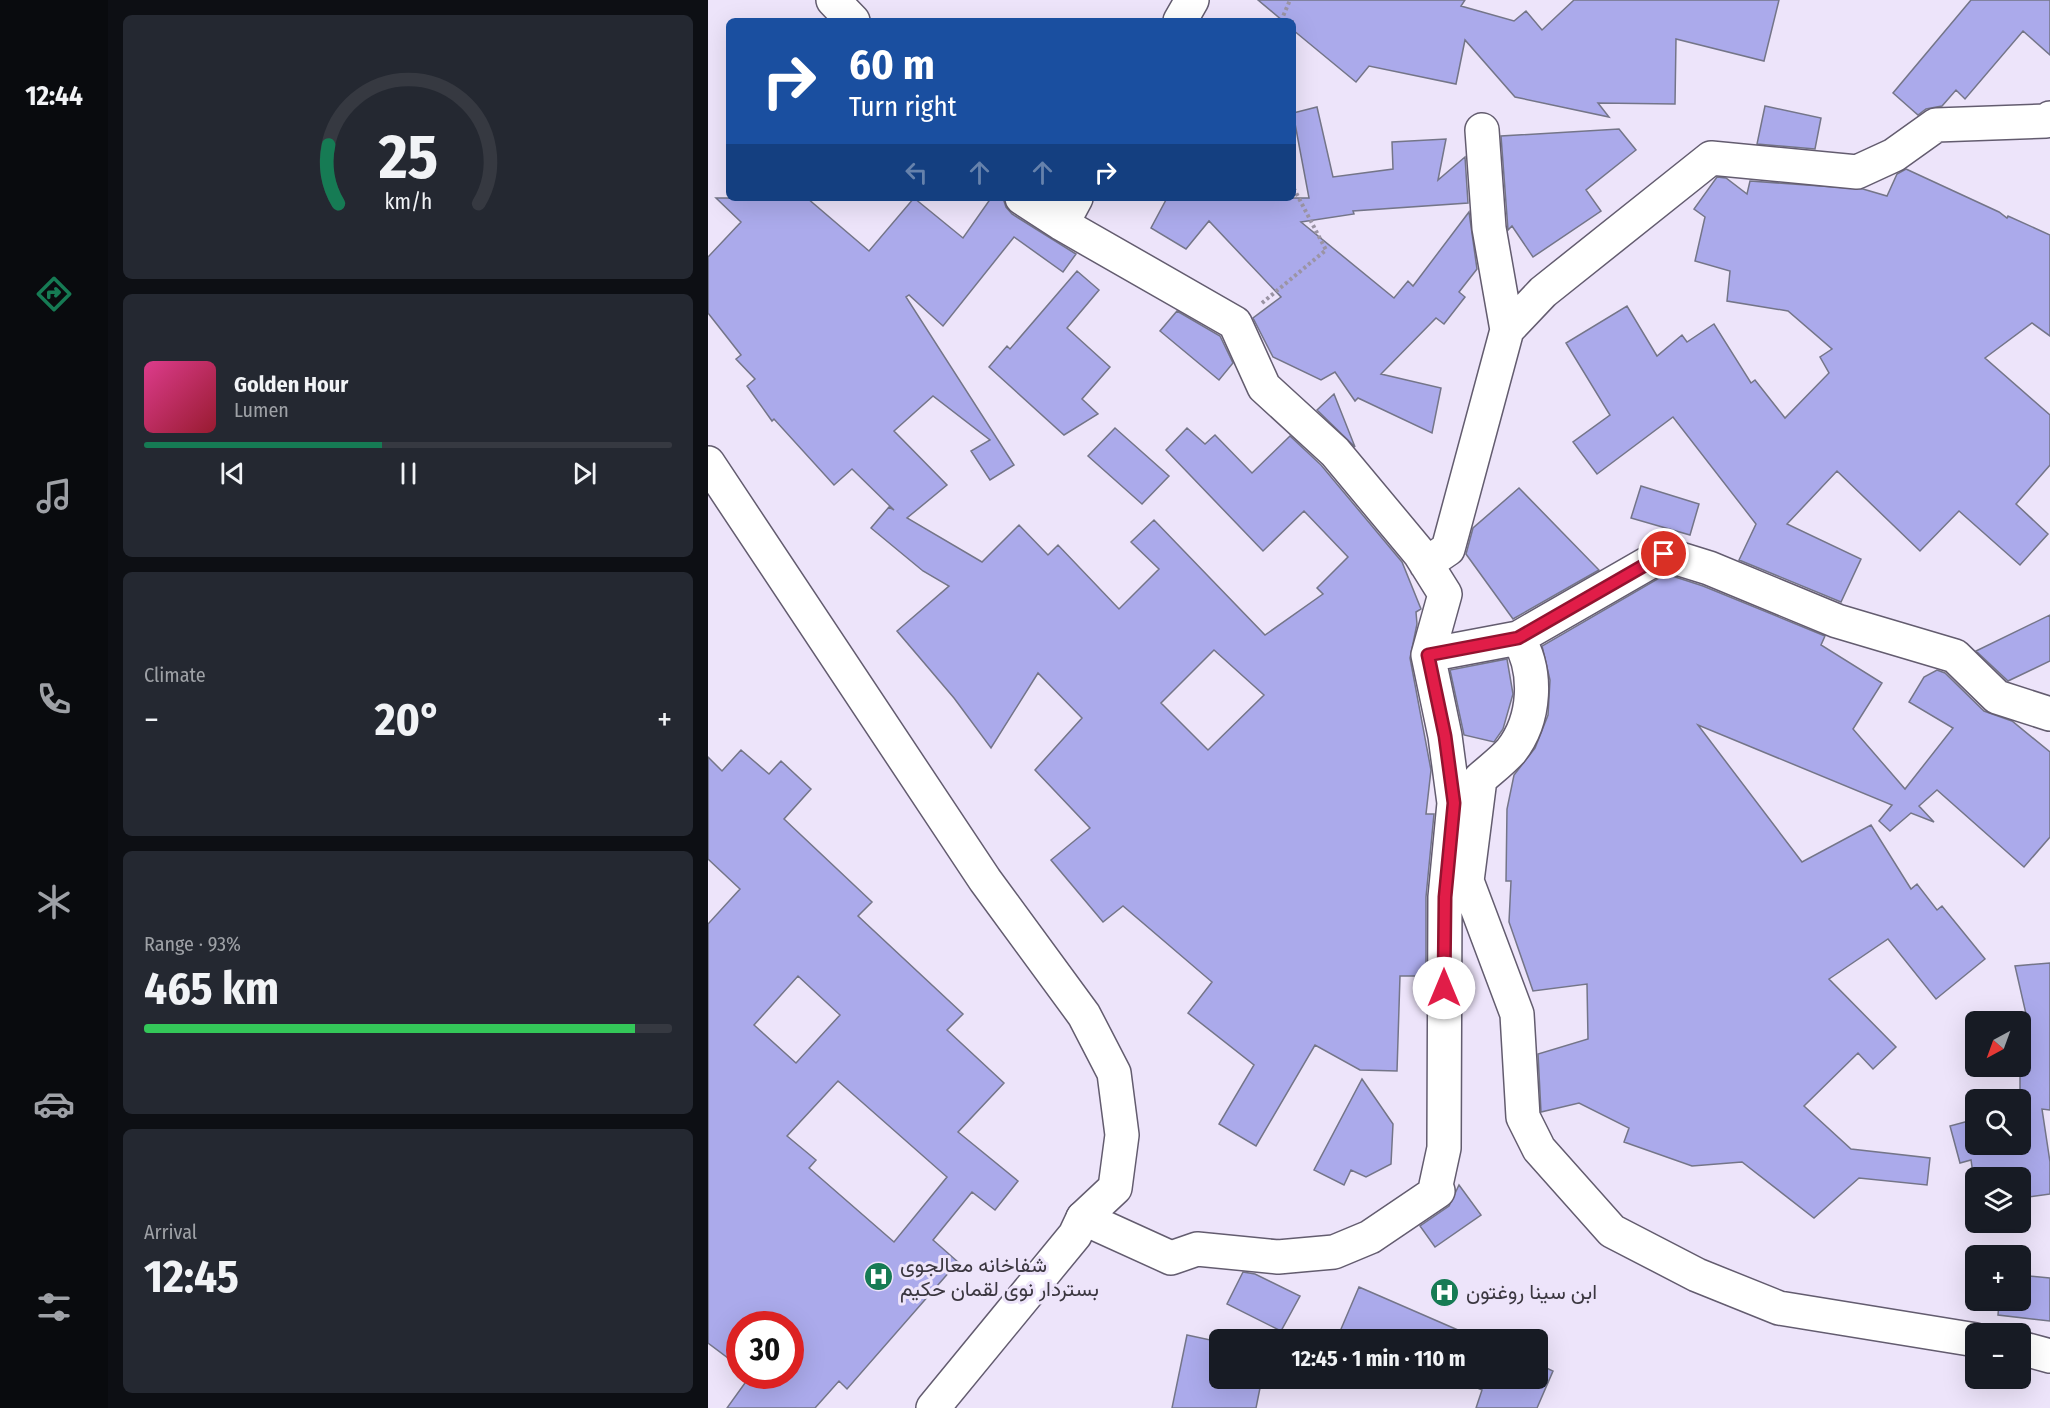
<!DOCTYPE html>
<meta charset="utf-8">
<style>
:root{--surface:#171b24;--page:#242831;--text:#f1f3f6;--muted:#9ea1a6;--line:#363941;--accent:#167b54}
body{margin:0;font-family:"Fira Sans Condensed",Vazirmatn,sans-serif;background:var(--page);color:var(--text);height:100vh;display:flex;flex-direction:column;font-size:22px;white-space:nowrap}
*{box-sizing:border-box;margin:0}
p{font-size:20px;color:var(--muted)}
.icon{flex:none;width:33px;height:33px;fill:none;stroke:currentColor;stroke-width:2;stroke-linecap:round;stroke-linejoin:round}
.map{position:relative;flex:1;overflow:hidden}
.details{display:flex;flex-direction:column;gap:15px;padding:15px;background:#0d0f14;width:600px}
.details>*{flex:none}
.top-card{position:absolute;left:18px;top:18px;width:570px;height:183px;border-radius:9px;box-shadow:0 6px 24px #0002;background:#1a4fa0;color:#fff;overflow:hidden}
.needle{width:39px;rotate:221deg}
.controls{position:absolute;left:1257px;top:1011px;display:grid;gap:12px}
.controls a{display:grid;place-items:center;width:66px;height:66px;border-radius:9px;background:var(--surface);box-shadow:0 6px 24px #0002;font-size:30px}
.speed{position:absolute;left:18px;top:1311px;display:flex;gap:12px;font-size:30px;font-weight:700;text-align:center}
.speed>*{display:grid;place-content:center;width:78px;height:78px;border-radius:50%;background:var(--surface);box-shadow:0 6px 24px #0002;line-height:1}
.speed .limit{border:9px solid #d22;background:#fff;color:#111}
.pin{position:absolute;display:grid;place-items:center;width:51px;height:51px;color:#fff;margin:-26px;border:3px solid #fff;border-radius:50%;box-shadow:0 2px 6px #0007}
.me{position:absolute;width:66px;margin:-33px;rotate:0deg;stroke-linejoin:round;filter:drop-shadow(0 0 4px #0008)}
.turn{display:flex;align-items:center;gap:21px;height:126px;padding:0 24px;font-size:27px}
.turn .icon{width:78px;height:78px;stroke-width:2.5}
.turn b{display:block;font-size:42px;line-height:51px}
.lanes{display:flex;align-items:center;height:57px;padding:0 24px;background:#0003;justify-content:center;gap:30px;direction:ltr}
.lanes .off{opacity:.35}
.big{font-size:45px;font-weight:700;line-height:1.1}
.details .card{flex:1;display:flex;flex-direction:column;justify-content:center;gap:9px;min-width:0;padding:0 21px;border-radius:9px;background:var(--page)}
.details .dial{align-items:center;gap:0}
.dial svg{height:156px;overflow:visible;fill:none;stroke:var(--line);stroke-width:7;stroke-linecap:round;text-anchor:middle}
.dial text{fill:var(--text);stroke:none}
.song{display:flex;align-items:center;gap:18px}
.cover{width:72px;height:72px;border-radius:9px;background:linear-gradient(135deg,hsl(330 70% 55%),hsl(350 70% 35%))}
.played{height:6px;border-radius:3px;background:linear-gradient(90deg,var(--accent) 45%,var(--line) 45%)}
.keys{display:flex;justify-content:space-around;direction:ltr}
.heat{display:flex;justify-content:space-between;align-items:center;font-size:33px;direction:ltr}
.charge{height:9px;border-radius:4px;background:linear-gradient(90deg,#34c759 93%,var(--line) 0)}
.trip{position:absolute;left:501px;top:1329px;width:339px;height:60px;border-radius:9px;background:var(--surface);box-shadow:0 6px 24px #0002;font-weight:700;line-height:60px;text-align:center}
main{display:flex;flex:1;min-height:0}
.menu{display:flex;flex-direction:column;width:108px;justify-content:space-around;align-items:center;background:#090b0e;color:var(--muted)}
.menu .icon{width:42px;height:42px}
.menu .active{color:var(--accent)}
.menu b{font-size:27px;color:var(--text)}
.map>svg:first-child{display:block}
.building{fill:#abaaeb;stroke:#747588;stroke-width:1.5;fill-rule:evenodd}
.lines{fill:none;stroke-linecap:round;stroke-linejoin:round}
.minor-casing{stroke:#635c6f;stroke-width:36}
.secondary-casing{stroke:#635c6f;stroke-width:36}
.path{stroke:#9b94a4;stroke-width:4;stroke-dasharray:3 3;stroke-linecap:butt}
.minor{stroke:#fff;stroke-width:33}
.secondary{stroke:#fff;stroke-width:33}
.route-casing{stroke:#92132f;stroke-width:15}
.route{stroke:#e11d48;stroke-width:10}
.labels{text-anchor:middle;stroke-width:6;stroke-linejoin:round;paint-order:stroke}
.poi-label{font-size:21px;fill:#3b3740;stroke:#ede4fa;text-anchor:start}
</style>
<main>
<nav class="menu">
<b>12:44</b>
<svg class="icon active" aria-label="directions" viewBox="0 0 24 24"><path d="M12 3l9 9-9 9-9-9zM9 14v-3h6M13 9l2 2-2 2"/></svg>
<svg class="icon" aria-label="music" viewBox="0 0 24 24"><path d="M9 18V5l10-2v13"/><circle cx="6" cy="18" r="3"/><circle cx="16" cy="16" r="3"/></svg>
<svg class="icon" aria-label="phone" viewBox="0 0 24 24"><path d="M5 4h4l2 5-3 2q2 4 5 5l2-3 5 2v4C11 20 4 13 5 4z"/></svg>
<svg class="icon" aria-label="climate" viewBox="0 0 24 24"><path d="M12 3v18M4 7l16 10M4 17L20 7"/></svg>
<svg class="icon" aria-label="car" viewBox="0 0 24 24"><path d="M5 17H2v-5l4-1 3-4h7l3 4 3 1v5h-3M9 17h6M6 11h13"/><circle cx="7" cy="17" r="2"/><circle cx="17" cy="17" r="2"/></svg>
<svg class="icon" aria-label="filters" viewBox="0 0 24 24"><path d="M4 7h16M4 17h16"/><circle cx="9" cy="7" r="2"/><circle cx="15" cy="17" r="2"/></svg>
</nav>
<section class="details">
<div class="card dial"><svg viewBox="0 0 100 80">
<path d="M14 69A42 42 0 1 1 86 69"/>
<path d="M14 69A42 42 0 0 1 9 39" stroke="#167b54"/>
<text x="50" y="56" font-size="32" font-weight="700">25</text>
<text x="50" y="72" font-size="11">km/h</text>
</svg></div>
<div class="card">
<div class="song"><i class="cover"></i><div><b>Golden Hour</b><p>Lumen</p></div></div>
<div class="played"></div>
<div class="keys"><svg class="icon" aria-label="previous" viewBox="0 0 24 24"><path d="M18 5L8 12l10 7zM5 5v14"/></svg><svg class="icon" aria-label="pause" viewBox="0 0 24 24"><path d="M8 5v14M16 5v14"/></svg><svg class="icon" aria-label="next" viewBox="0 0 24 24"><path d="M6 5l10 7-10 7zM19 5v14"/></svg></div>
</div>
<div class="card"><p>Climate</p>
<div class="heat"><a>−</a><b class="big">20°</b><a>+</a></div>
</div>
<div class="card"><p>Range · 93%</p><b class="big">465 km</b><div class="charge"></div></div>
<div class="card"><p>Arrival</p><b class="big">12:45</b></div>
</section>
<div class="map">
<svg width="1342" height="1408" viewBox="0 0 1342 1408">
<rect width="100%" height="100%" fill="#ede4fa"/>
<!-- building -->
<path class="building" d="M 550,0 L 757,0 L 753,6 L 806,21 L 818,11 L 834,30 L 866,0 L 1071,0 L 1056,61 L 968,39 L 967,104 L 890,103 L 901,117 L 807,97 L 757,40 L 748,84 L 661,66 L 648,82 L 585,30 L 585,21 L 575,21 Z
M 1263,0 L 1342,0 L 1342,55 L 1315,31 L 1257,99 L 1248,90 L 1234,106 L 1218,109 L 1210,115 L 1185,93 Z
M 1057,106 L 1113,118 L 1107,149 L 1049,144 Z
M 609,107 L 625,177 L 685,169 L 684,142 L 738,139 L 730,180 L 757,157 L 760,203 L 645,211 L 646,214 L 593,222 L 686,298 L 700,281 L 705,286 L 761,212 L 769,269 L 751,292 L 757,297 L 736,324 L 728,318 L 673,374 L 733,388 L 724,433 L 650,398 L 647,401 L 627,372 L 613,380 L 565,357 L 545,318 L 573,297 L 501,221 L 478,249 L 443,228 L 459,198 L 601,198 L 585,113 Z
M 911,129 L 928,150 L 878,190 L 893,211 L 825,257 L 804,226 L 800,230 L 793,136 Z
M 1198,169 L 1291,212 L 1299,218 L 1300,216 L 1342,235 L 1342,336 L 1324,323 L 1277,358 L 1342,415 L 1342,465 L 1308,504 L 1340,534 L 1312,565 L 1251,511 L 1212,551 L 1129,471 L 1079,524 L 1153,559 L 1133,602 L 1031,560 L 1048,524 L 965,417 L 889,474 L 865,442 L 902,415 L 858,343 L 919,306 L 949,356 L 974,335 L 979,342 L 1006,324 L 1043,383 L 1047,380 L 1077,418 L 1121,373 L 1112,357 L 1124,349 L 1080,311 L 1019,301 L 1022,271 L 987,261 L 997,217 L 986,209 L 1009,177 L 1018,178 L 1039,194 L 1042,181 L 1155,189 L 1179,196 L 1189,174 Z
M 8,198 L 99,198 L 161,251 L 206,198 L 255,238 L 283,198 L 295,198 L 298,207 L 304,214 L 368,254 L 355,272 L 306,237 L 235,326 L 201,295 L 198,297 L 306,465 L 282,480 L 263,451 L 282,440 L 225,396 L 186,431 L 239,485 L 199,518 L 274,562 L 311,525 L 340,555 L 350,545 L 411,609 L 451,569 L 423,542 L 446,520 L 557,635 L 615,594 L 609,588 L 640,557 L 596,511 L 555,551 L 458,450 L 479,428 L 497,444 L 507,435 L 544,473 L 582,436 L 613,465 L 694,562 L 713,609 L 708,612 L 709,624 L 702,658 L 723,770 L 718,814 L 726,814 L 718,897 L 718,976 L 692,976 L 689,1071 L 652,1070 L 607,1045 L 548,1146 L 511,1124 L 546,1065 L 480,1013 L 504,982 L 415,906 L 395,922 L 343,860 L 382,828 L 327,770 L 374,718 L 330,673 L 283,748 L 246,698 L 189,631 L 241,586 L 215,571 L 163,528 L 181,507 L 186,510 L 144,469 L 126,485 L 66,419 L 64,421 L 39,386 L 47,379 L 28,359 L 33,355 L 0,313 L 0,257 L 33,222 ZM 506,650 L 556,695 L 500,750 L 453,703 Z
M 369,271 L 391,290 L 359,328 L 402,367 L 374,399 L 390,414 L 356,435 L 281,367 L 299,346 L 302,349 Z
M 469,311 L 512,336 L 525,363 L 511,380 L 452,331 Z
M 626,394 L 647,447 L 609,410 Z
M 407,428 L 461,476 L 434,504 L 380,456 Z
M 933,486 L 991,504 L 982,535 L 923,518 Z
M 811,488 L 891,570 L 805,619 L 758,554 L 765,528 Z
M 958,574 L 995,586 L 1117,636 L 1113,645 L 1174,683 L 1145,729 L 1197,789 L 1245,728 L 1201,702 L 1216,677 L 1229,670 L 1237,673 L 1276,711 L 1304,721 L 1342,752 L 1342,837 L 1316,867 L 1229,790 L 1211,806 L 1226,822 L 1203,813 L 1182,831 L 1171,821 L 1184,805 L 990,725 L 1094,862 L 1163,825 L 1203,889 L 1209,884 L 1229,910 L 1234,906 L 1277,959 L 1228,999 L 1180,939 L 1121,979 L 1188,1047 L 1165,1069 L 1150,1053 L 1096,1106 L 1143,1149 L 1222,1158 L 1219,1185 L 1151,1178 L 1106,1218 L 1034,1162 L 984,1166 L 916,1142 L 921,1128 L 871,1103 L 833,1112 L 830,1054 L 880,1039 L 879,984 L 825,991 L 801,922 L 803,881 L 798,881 L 799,809 L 806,775 L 827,748 L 840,715 L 842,680 L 834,646 Z
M 1342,615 L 1342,661 L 1300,681 L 1268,651 Z
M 799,659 L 805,694 L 795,729 L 786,742 L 756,735 L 742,670 Z
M 33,750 L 61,774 L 73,761 L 103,789 L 76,819 L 164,902 L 150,916 L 255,1014 L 239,1030 L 296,1083 L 250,1132 L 310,1181 L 287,1210 L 264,1192 L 225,1240 L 250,1262 L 139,1389 L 131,1381 L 107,1408 L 19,1408 L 42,1376 L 82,1376 L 82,1324 L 32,1324 L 32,1367 L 0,1343 L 0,924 L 32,889 L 0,859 L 0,757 L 14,771 ZM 90,976 L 132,1015 L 88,1063 L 46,1025 ZM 130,1081 L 239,1177 L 186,1242 L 101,1168 L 108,1160 L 79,1136 Z
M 1342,963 L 1342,1110 L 1334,1109 L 1342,1162 L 1342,1194 L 1312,1198 L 1312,1178 L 1268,1178 L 1268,1194 L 1263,1160 L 1252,1163 L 1242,1126 L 1268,1119 L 1268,1144 L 1312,1144 L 1312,1107 L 1317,1106 L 1312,1105 L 1312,1028 L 1321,1027 L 1307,966 Z
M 654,1079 L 685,1124 L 683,1164 L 658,1177 L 643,1170 L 636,1185 L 606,1170 Z
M 751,1185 L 773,1215 L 727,1247 L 712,1226 L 741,1206 Z
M 535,1272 L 547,1274 L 592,1296 L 573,1331 L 519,1304 Z
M 1312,1275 L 1342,1278 L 1342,1321 L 1290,1315 L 1291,1302 L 1283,1300 L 1312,1300 Z
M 651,1287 L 773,1340 L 658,1340 L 633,1329 Z
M 479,1335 L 512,1342 L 512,1378 L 554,1378 L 548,1408 L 464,1408 Z
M 830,1364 L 845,1371 L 829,1408 L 768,1408 L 774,1390 L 748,1378 L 830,1378 Z"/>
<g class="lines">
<defs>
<path id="minor" d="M 125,0 L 145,21
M 472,21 L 484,0
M 774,130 L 781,228 L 799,330
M 314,198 L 354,224 L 527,323 L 556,387 L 627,452 L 712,554 L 737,594 L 720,655 L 737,736 L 746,803 L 737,897 L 736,1148 L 728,1185 L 730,1191 L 662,1237 L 626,1252 L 570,1257 L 489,1249 L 463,1258 L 375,1218
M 354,224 L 368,198
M 718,564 L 740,549 L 799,330 L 835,292 L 1003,158 L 1149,172 L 1186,155 L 1228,125 L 1338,121 L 1342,118
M 810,638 L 956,554 L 1001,568 L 1129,621 L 1247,656 L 1289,697 L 1342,714
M 720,655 L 810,638 C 830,671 828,719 803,751 C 794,761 782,770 772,779 L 759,881 L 809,1014 L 815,1117 L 831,1149 L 904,1231 L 989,1275 L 1071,1308 L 1268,1340
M 1312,1348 L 1342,1356"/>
<path id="secondary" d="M 0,463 L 277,880 L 376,1015 L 406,1073 L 414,1135 L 407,1188 L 375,1218 L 367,1235 L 225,1408"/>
</defs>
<!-- minor casing -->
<use href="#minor" class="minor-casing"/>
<!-- secondary casing -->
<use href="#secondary" class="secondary-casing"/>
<!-- path -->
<path class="path" d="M 573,21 L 582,0
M 554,303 L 618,250 L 585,187"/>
<!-- minor -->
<use href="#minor" class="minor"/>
<!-- secondary -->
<use href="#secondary" class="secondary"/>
</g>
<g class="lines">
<defs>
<path id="route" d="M 736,988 L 737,897 L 746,803 L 737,736 L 720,655 L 810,638 L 956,554"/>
</defs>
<!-- route casing -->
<use href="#route" class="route-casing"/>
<!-- route -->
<use href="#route" class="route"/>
</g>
<!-- icons -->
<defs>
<symbol id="hospital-disc" viewBox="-11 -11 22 22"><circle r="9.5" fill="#167b54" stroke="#ede4fa"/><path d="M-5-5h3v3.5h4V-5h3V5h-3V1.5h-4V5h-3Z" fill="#fff"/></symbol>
</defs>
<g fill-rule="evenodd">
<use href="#hospital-disc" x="154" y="1260" width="33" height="33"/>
<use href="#hospital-disc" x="720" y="1276" width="33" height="33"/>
</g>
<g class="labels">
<!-- poi labels -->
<g class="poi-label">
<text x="192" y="1272">شفاخانه معالجوی<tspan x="192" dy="24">بستردار نوی لقمان حکیم</tspan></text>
<text x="758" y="1299">ابن سینا روغتون</text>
</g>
</g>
</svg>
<div class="controls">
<a><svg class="needle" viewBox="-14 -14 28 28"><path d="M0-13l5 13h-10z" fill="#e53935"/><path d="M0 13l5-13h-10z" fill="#9ea1a6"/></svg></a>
<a><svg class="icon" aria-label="search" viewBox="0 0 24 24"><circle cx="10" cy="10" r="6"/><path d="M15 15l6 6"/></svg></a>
<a><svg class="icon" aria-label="layers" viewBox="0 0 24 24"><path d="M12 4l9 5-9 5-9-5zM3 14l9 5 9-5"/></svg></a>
<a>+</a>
<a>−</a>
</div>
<div class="speed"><div class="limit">30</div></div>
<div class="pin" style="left:956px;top:554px;background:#d93025"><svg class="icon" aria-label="arrive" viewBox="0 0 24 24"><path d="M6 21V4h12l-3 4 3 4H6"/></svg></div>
<svg class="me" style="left:736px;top:988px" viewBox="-20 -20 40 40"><circle r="19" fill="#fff"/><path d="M0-13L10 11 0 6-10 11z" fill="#e11d48"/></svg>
<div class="trip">12:45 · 1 min · 110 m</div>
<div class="top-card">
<div class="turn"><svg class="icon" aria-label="right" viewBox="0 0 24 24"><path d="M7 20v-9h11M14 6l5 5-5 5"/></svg><div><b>60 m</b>Turn right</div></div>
<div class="lanes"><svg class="icon off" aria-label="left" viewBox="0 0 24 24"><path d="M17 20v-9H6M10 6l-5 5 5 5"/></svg><svg class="icon off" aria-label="ahead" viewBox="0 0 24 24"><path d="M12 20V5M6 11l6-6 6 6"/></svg><svg class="icon off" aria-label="ahead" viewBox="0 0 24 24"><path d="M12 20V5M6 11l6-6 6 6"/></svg><svg class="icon" aria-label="right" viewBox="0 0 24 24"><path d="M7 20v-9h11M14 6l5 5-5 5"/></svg></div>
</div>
</div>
</main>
